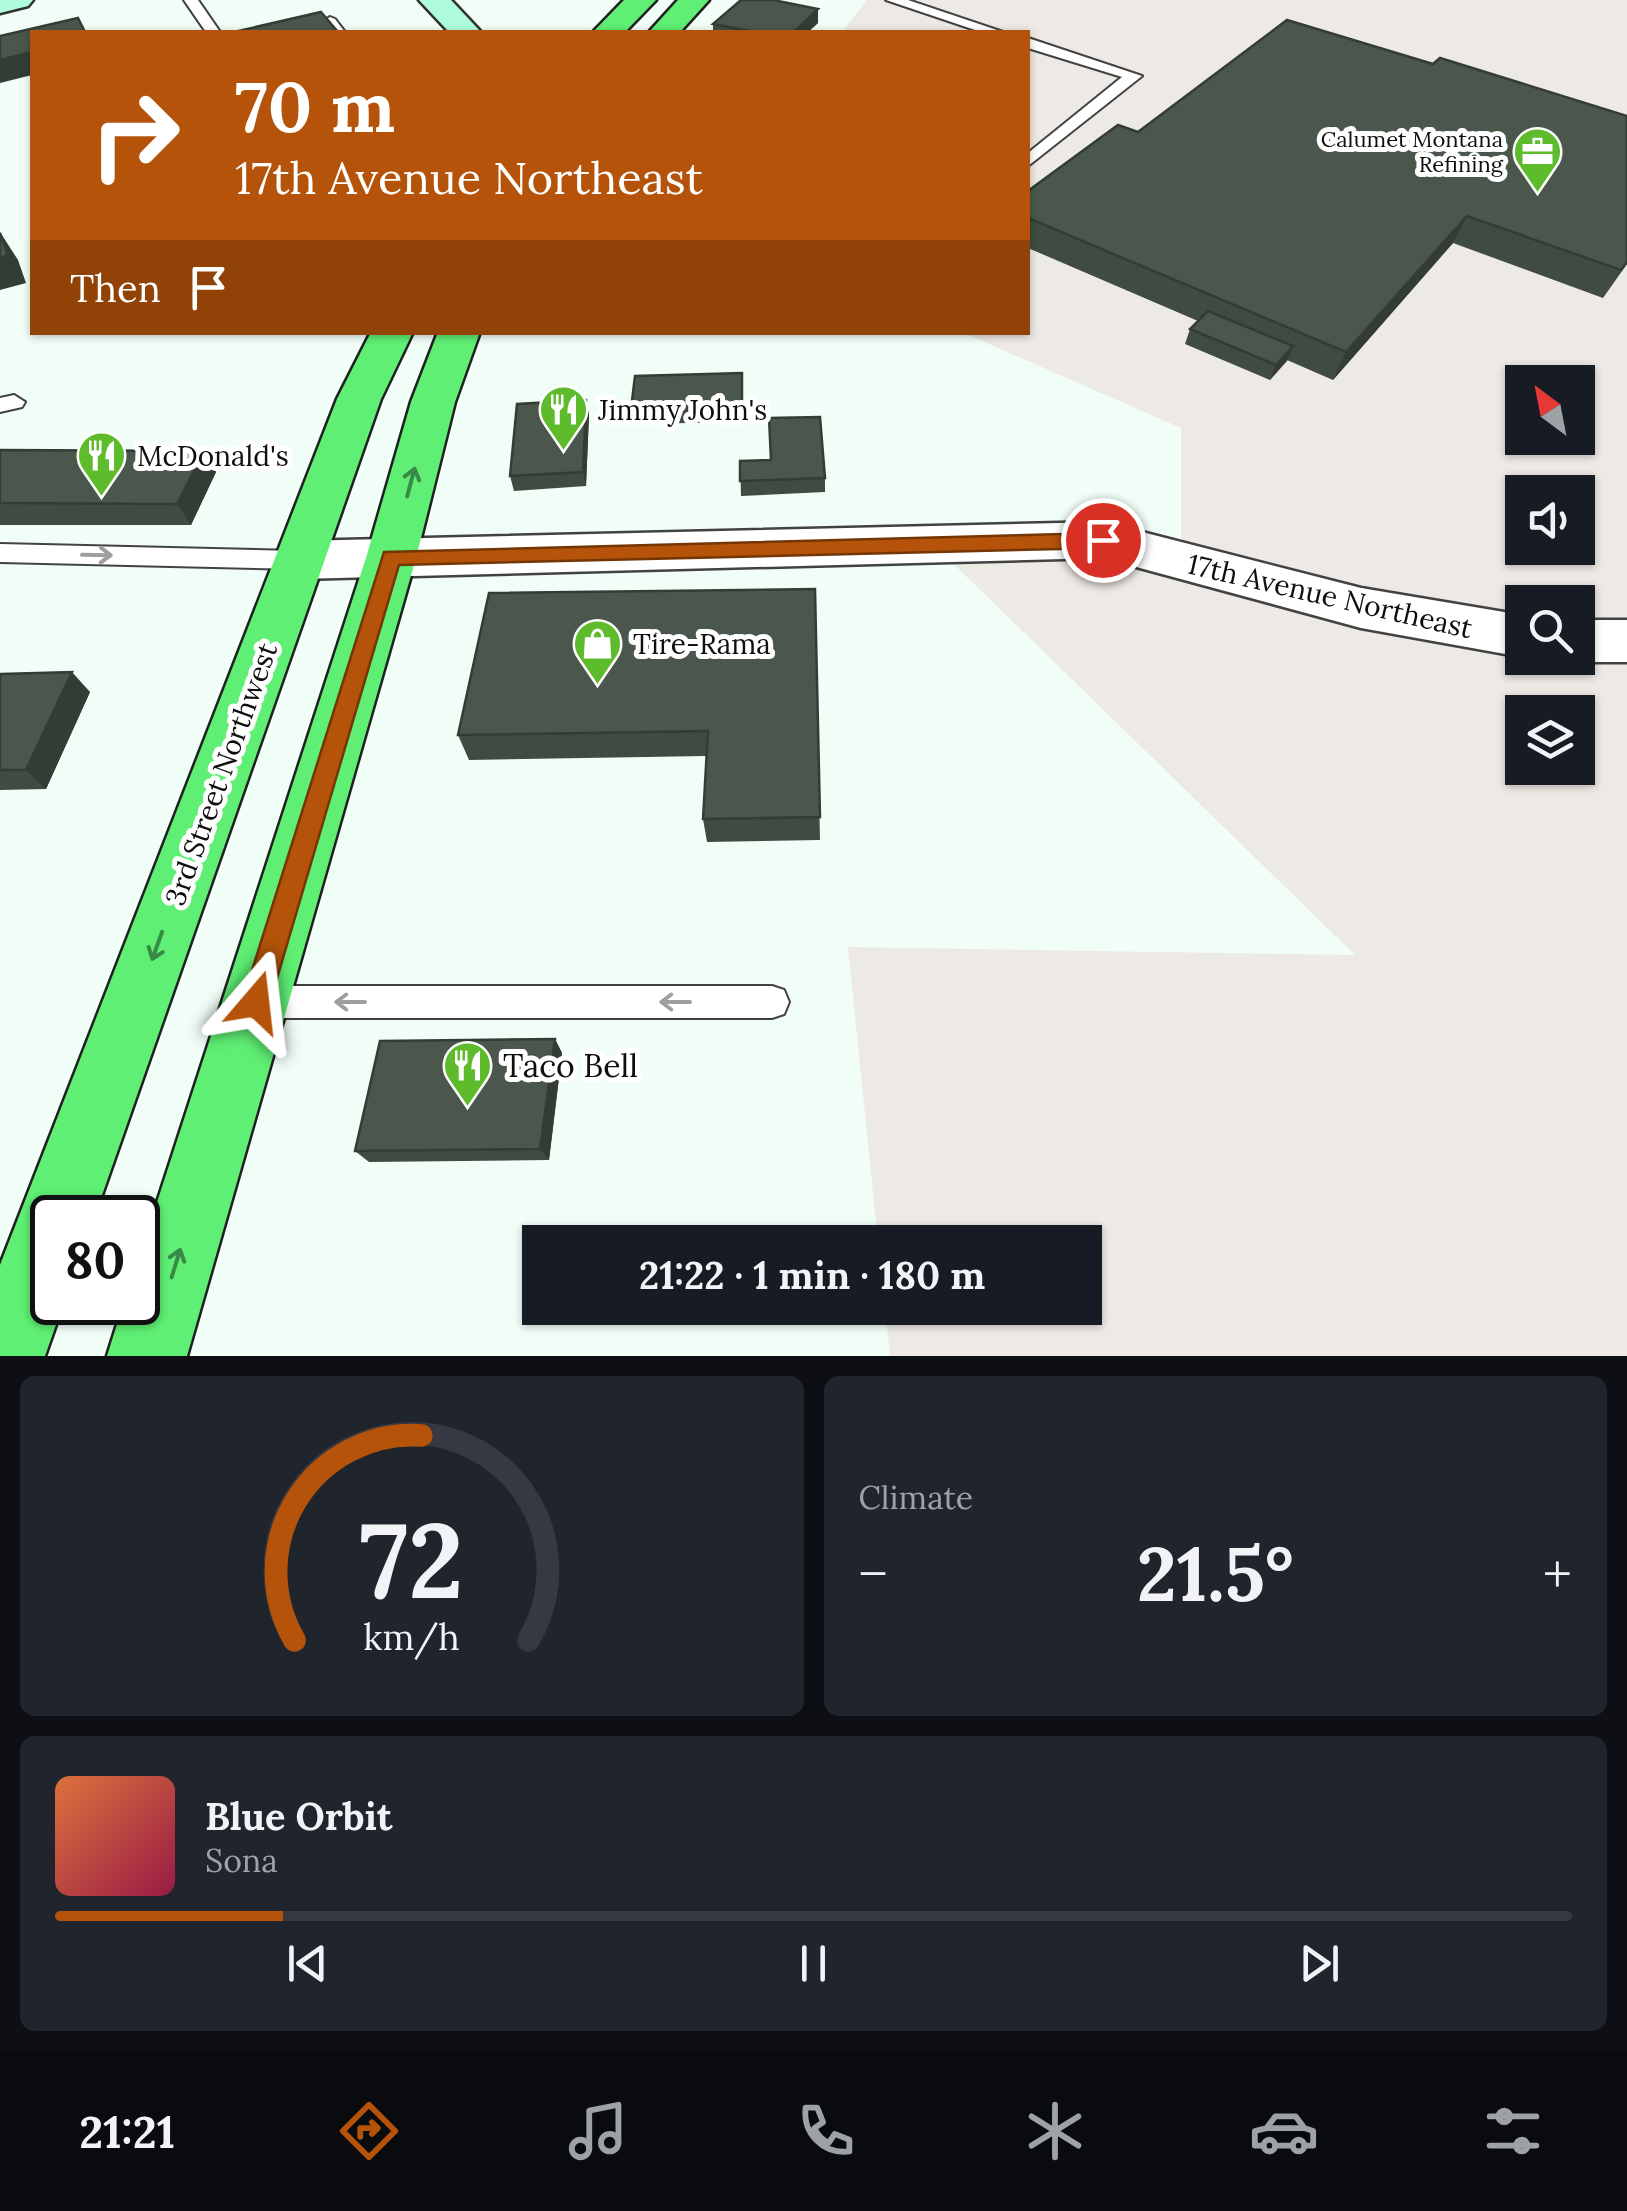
<!DOCTYPE html>
<meta charset="utf-8">
<style>
:root{--surface:#171b24;--page:#20242c;--text:#f1f3f6;--muted:#9ea1a6;--line:#363941;--accent:#b45309}
body{margin:0;font-family:Lora,serif;background:var(--page);color:var(--text);height:100vh;display:flex;flex-direction:column;font-size:38px;white-space:nowrap}
*{box-sizing:border-box;margin:0}
p{font-size:32px;color:var(--muted)}
.icon{flex:none;width:55px;height:55px;fill:none;stroke:currentColor;stroke-width:2;stroke-linecap:round;stroke-linejoin:round}
.map{position:relative;height:1356px;overflow:hidden}
.sheet{display:flex;flex-direction:column;gap:20px;padding:20px;background:#0d0f14;flex:1}
.sheet>*{flex:none}
.hud{position:absolute;left:30px;top:30px;width:1000px;height:305px;border-radius:0px;box-shadow:0 2px 8px #0004;background:#b45309;color:#fff;overflow:hidden}
.needle{width:65px;rotate:328deg}
.fabs{position:absolute;left:1505px;top:365px;display:grid;gap:20px}
.fabs a{display:grid;place-items:center;width:90px;height:90px;border-radius:0px;background:var(--surface);box-shadow:0 2px 8px #0004;font-size:50px}
.speed{position:absolute;left:30px;top:1195px;display:flex;gap:20px;font-size:50px;font-weight:700;text-align:center}
.speed>*{display:grid;place-content:center;width:130px;height:130px;border-radius:50%;background:var(--surface);box-shadow:0 2px 8px #0004;line-height:1}
.speed .limit{border:5px solid #111;border-radius:15px;background:#fff;color:#111}
.pin{position:absolute;display:grid;place-items:center;width:85px;height:85px;color:#fff;margin:-42px;border:5px solid #fff;border-radius:50%;box-shadow:0 2px 10px #0007}
.me{position:absolute;width:110px;margin:-55px;rotate:17deg;stroke-linejoin:round;filter:drop-shadow(0 0 8px #0008)}
.turn{display:flex;align-items:center;gap:35px;height:210px;padding:0 40px;font-size:45px}
.turn .icon{width:130px;height:130px;stroke-width:2.5}
.turn b{display:block;font-size:70px;line-height:85px}
.then{display:flex;align-items:center;height:95px;padding:0 40px;background:#0003;gap:20px;font-size:38px}
.big{font-size:75px;font-weight:800;line-height:1.1}
.sheet .card{flex:1;display:flex;flex-direction:column;justify-content:center;gap:15px;min-width:0;padding:0 35px;border-radius:15px;background:var(--page)}
.sheet .dial{align-items:center;gap:0}
.dial svg{height:260px;overflow:visible;fill:none;stroke:var(--line);stroke-width:7;stroke-linecap:round;text-anchor:middle}
.dial text{fill:var(--text);stroke:none}
.song{display:flex;align-items:center;gap:30px}
.cover{width:120px;height:120px;border-radius:15px;background:linear-gradient(135deg,hsl(20 70% 55%),hsl(340 70% 35%))}
.played{height:10px;border-radius:5px;background:linear-gradient(90deg,var(--accent) 15%,var(--line) 15%)}
.keys{display:flex;justify-content:space-around;direction:ltr}
.heat{display:flex;justify-content:space-between;align-items:center;font-size:55px;direction:ltr}
.sheet .tiles{flex:1;display:grid;gap:20px;grid-template-columns:1fr 1fr}
.card:last-child{grid-column:span 2}
.trip{position:absolute;left:522px;top:1225px;width:580px;height:100px;border-radius:0px;background:var(--surface);box-shadow:0 2px 8px #0004;font-weight:800;line-height:100px;text-align:center}
.menu{display:flex;height:160px;justify-content:space-around;align-items:center;background:#090b0e;color:var(--muted)}
.menu .icon{width:70px;height:70px}
.menu .on{color:var(--accent)}
.menu b{font-size:45px;color:var(--text)}
.map>svg:first-child{display:block}
.industrial{fill:#ede9e4;fill-rule:evenodd}
.lines{fill:none;stroke-linecap:round;stroke-linejoin:round}
.lane-casing{stroke:#424242;stroke-width:4}
.street-casing{stroke:#424242;stroke-width:5}
.secondary-casing{stroke:#313131;stroke-width:5}
.highway-casing{stroke:#202020;stroke-width:5}
.lane{fill:#fff;fill-rule:evenodd}
.street{fill:#fff;fill-rule:evenodd}
.secondary{fill:#affcdc;fill-rule:evenodd}
.highway{fill:#5eef74;fill-rule:evenodd}
.wall{fill:#404b41}
.shaded-wall{fill:#343d35}
.building{fill:#4b574c;stroke:#343d35;stroke-width:2.5}
.oneway{stroke:#3a8a47}
.oneway2{stroke:#9f9f9f}
.route{fill:#b45309;stroke:#753606;stroke-width:2.5}
.labels{text-anchor:middle;stroke-width:10;stroke-linejoin:round;paint-order:stroke}
.far-poi-label{font-size:22px;fill:#0f0f0f;stroke:#fff;text-anchor:end}
.poi-label{font-size:28px;fill:#0f0f0f;stroke:#fff;text-anchor:start}
.street-label{font-size:28px;fill:#0f0f0f;stroke:#fff}
.near-poi-label{font-size:32px;fill:#0f0f0f;stroke:#fff;text-anchor:start}
</style>
<div class="map">
<svg width="1627" height="1356" viewBox="0 0 1627 1356">
<rect width="100%" height="100%" fill="#f1fef8"/>
<!-- industrial -->
<path class="industrial" d="M 867,0 L 1627,0 L 1627,1356 L 890,1356 L 885,1308 L 1085,1308 L 1085,1242 L 878,1242 L 848,947 L 1355,955 L 933,544 L 1181,561 L 1181,428 L 964,333 L 1028,332 L 1028,32 L 842,32 ZM 1522,382 L 1578,382 L 1578,438 L 1522,438 ZM 1522,492 L 1578,492 L 1578,548 L 1522,548 ZM 1522,602 L 1578,602 L 1578,658 L 1522,658 ZM 1522,712 L 1578,712 L 1578,768 L 1522,768 Z"/>
<g class="lines">
<defs>
<path id="lane" d="M 184,0 L 198,0 L 220,32 L 206,32 Z
M 886,0 L 908,0 L 1003,32 L 981,32 Z
M 330,17 L 335,19 L 345,32 L 330,32 L 322,22 Z
M 1028,38 L 1142,76 L 1028,166 L 1028,153 L 1122,77 L 1028,48 Z
M 14,395 L 25,402 L 22,407 L 0,412 L 0,398 Z
M 0,544 L 299,551 L 308,553 L 312,560 L 308,567 L 299,569 L 0,562 Z
M 256,986 L 772,986 L 784,990 L 789,1002 L 784,1014 L 772,1018 L 256,1018 L 244,1014 L 239,1002 L 244,990 Z"/>
<path id="street" d="M 1103,522 L 1361,588 L 1522,615 L 1522,657 L 1361,628 L 1103,558 L 299,579 L 281,573 L 274,560 L 281,547 L 299,541 Z
M 1578,620 L 1627,620 L 1627,662 L 1578,662 L 1564,658 L 1578,658 Z"/>
<path id="secondary" d="M 0,0 L 33,0 L 28,6 L 0,13 Z
M 419,0 L 451,0 L 481,32 L 449,32 Z"/>
<path id="highway" d="M 624,0 L 656,0 L 625,32 L 593,32 Z
M 678,0 L 709,0 L 680,32 L 649,32 Z
M 371,332 L 413,332 L 381,399 L 94,1218 L 52,1218 L 52,1302 L 64,1302 L 45,1356 L 0,1356 L 0,1265 L 337,399 Z
M 438,332 L 480,332 L 455,402 L 416,558 L 187,1356 L 107,1356 L 124,1302 L 138,1302 L 138,1261 L 366,558 L 411,402 Z"/>
</defs>
<!-- lane casing -->
<use href="#lane" class="lane-casing"/>
<!-- street casing -->
<use href="#street" class="street-casing"/>
<!-- secondary casing -->
<use href="#secondary" class="secondary-casing"/>
<!-- highway casing -->
<use href="#highway" class="highway-casing"/>
<!-- lane -->
<use href="#lane" class="lane"/>
<!-- street -->
<use href="#street" class="street"/>
<!-- secondary -->
<use href="#secondary" class="secondary"/>
<!-- highway -->
<use href="#highway" class="highway"/>
</g>
<!-- wall -->
<path class="wall" d="M 818,9 L 818,23 L 808,32 L 713,32 L 713,24 Z
M 1287,20 L 1627,264 L 1603,298 L 1453,243 L 1333,380 L 1287,360 L 1270,380 L 1185,344 L 1190,329 L 1198,321 L 1028,248 L 1028,191 L 1138,132 Z
M 743,388 L 743,422 L 634,424 L 631,409 Z
M 586,400 L 589,415 L 586,486 L 514,491 L 510,476 Z
M 0,450 L 204,451 L 216,472 L 191,525 L 0,525 Z
M 771,460 L 825,478 L 825,492 L 741,496 L 740,461 Z
M 815,589 L 820,840 L 707,842 L 703,819 L 706,756 L 469,760 L 458,735 Z
M 0,674 L 90,692 L 46,789 L 0,790 Z
M 555,1039 L 562,1053 L 549,1160 L 369,1162 L 355,1151 Z"/>
<!-- shaded-wall -->
<path class="shaded-wall" d="M 818,9 L 818,23 L 808,32 L 794,32 Z
M 32,52 L 32,75 L 0,83 L 0,60 Z
M 1467,216 L 1453,243 L 1333,380 L 1346,352 Z
M 0,232 L 18,260 L 26,283 L 0,290 Z
M 1293,346 L 1287,361 L 1270,380 L 1276,365 Z
M 586,400 L 589,415 L 586,486 L 583,472 Z
M 204,451 L 216,472 L 191,525 L 177,504 Z
M 72,672 L 90,692 L 46,789 L 26,770 Z
M 555,1039 L 562,1053 L 549,1160 L 540,1149 Z"/>
<!-- building -->
<path class="building" d="M 741,0 L 773,0 L 818,9 L 794,32 L 755,32 L 713,24 Z
M 321,12 L 338,32 L 234,32 Z
M 78,18 L 85,32 L 32,32 L 32,52 L 0,60 L 0,36 Z
M 1287,20 L 1433,64 L 1440,58 L 1627,116 L 1627,262 L 1621,270 L 1467,216 L 1346,352 L 1028,218 L 1028,191 L 1118,125 L 1138,132 Z
M 0,233 L 8,255 L 0,258 Z
M 1208,311 L 1293,346 L 1276,365 L 1190,329 Z
M 742,373 L 742,407 L 631,409 L 635,376 Z
M 586,400 L 583,472 L 510,476 L 517,404 Z
M 820,417 L 825,478 L 740,481 L 740,461 L 771,460 L 769,418 Z
M 0,450 L 204,451 L 177,504 L 0,503 Z
M 815,589 L 820,817 L 703,819 L 708,731 L 458,735 L 489,593 Z
M 72,672 L 26,770 L 0,770 L 0,674 Z
M 555,1039 L 540,1149 L 355,1151 L 380,1041 Z"/>
<!-- one-way arrows -->
<defs><path id="oneway-shaft" d="M-6 0H5M1.5-3L5.5 0L1.5 3" fill="none" stroke-width="1.6" stroke-linecap="round" stroke-linejoin="round" transform="scale(2.5)"/></defs>
<g class="oneway">
<use href="#oneway-shaft" transform="translate(411 482) rotate(-75)"/>
<use href="#oneway-shaft" transform="translate(157 946) rotate(110)"/>
<use href="#oneway-shaft" transform="translate(176 1263) rotate(-73)"/>
</g>
<g class="oneway2">
<use href="#oneway-shaft" transform="translate(97 555) rotate(1)"/>
<use href="#oneway-shaft" transform="translate(350 1002) rotate(180)"/>
<use href="#oneway-shaft" transform="translate(675 1002) rotate(180)"/>
</g>
<!-- route -->
<path class="route" d="M 1103,533 L 1114,540 L 1103,548 L 399,565 L 270,1002 L 266,1012 L 256,1016 L 246,1012 L 242,1002 L 384,552 Z"/>
<!-- icons -->
<defs>
<symbol id="office-pin" viewBox="-11 -11 22 30"><path d="M0 17L-7.5 6A9.5 9.5 0 1 1 7.5 6Z" fill="#5ebb2b" stroke="#fff"/><path d="M-6-3h4V-5.5h4V-3h4V5H-6ZM-1-4.5V-3h2v-1.5ZM-6 0V1H6V0Z" fill="#fff"/></symbol>
<symbol id="restaurant-pin" viewBox="-11 -11 22 30"><path d="M0 17L-7.5 6A9.5 9.5 0 1 1 7.5 6Z" fill="#5ebb2b" stroke="#fff"/><path d="M-5-6h1v4h1v-4h1v4h1v-4h1v5L-1.5 .5V6h-2V.5L-5-1ZM5-6V6H3V1.5H1.5Q1.5-4 5-6Z" fill="#fff"/></symbol>
<symbol id="shop-pin" viewBox="-11 -11 22 30"><path d="M0 17L-7.5 6A9.5 9.5 0 1 1 7.5 6Z" fill="#5ebb2b" stroke="#fff"/><path d="M-5-2.5h2.3a2.7 3.5 0 0 1 5.4 0H5L5.5 6h-11ZM-1.5-2.5h3a1.5 2.3 0 0 0-3 0Z" fill="#fff"/></symbol>
</defs>
<g fill-rule="evenodd">
<use href="#office-pin" x="1510" y="124" width="55" height="75"/>
<use href="#restaurant-pin" x="536" y="382" width="55" height="75"/>
<use href="#restaurant-pin" x="74" y="428" width="55" height="75"/>
<use href="#shop-pin" x="570" y="616" width="55" height="75"/>
<use href="#restaurant-pin" x="440" y="1038" width="55" height="75"/>
</g>
<g class="labels">
<!-- far-poi labels -->
<g class="far-poi-label">
<text x="1503" y="147">Calumet Montana<tspan x="1503" dy="25">Refining</tspan></text>
</g>
<!-- poi labels -->
<g class="poi-label">
<text x="598" y="420">Jimmy John's</text>
<text x="137" y="466">McDonald's</text>
<text x="633" y="654">Tire-Rama</text>
</g>
<!-- street labels -->
<g class="street-label">
<text transform="translate(1330 596) rotate(13)" y="10">17th Avenue Northeast</text>
<text transform="translate(221 774) rotate(-70)" y="10">3rd Street Northwest</text>
</g>
<!-- near-poi labels -->
<g class="near-poi-label">
<text x="503" y="1077">Taco Bell</text>
</g>
</g>
</svg>
<div class="fabs">
<a><svg class="needle" viewBox="-14 -14 28 28"><path d="M0-13l5 13h-10z" fill="#e53935"/><path d="M0 13l5-13h-10z" fill="#9ea1a6"/></svg></a>
<a><svg class="icon" aria-label="sound" viewBox="0 0 24 24"><path d="M4 9h4l5-4v14l-5-4H4zM17 9q2 3 0 6"/></svg></a>
<a><svg class="icon" aria-label="search" viewBox="0 0 24 24"><circle cx="10" cy="10" r="6"/><path d="M15 15l6 6"/></svg></a>
<a><svg class="icon" aria-label="layers" viewBox="0 0 24 24"><path d="M12 4l9 5-9 5-9-5zM3 14l9 5 9-5"/></svg></a>
</div>
<div class="speed"><div class="limit">80</div></div>
<div class="pin" style="left:1103px;top:540px;background:#d93025"><svg class="icon" aria-label="arrive" viewBox="0 0 24 24"><path d="M6 21V4h12l-3 4 3 4H6"/></svg></div>
<svg class="me" style="left:256px;top:1002px" viewBox="-20 -20 40 40"><path d="M0-17L14 15 0 8-14 15z" fill="#b45309" stroke="#fff" stroke-width="4"/></svg>
<div class="trip">21:22 · 1 min · 180 m</div>
<div class="hud">
<div class="turn"><svg class="icon" aria-label="right" viewBox="0 0 24 24"><path d="M7 20v-9h11M14 6l5 5-5 5"/></svg><div><b>70 m</b>17th Avenue Northeast</div></div>
<div class="then">Then<svg class="icon" aria-label="arrive" viewBox="0 0 24 24"><path d="M6 21V4h12l-3 4 3 4H6"/></svg></div>
</div>
</div>
<section class="sheet">
<div class="tiles">
<div class="card dial"><svg viewBox="0 0 100 80">
<path d="M14 69A42 42 0 1 1 86 69"/>
<path d="M14 69A42 42 0 0 1 53 6" stroke="#b45309"/>
<text x="50" y="56" font-size="32" font-weight="700">72</text>
<text x="50" y="72" font-size="11">km/h</text>
</svg></div>
<div class="card"><p>Climate</p>
<div class="heat"><a>−</a><b class="big">21.5°</b><a>+</a></div>
</div>
<div class="card">
<div class="song"><i class="cover"></i><div><b>Blue Orbit</b><p>Sona</p></div></div>
<div class="played"></div>
<div class="keys"><svg class="icon" aria-label="previous" viewBox="0 0 24 24"><path d="M18 5L8 12l10 7zM5 5v14"/></svg><svg class="icon" aria-label="pause" viewBox="0 0 24 24"><path d="M8 5v14M16 5v14"/></svg><svg class="icon" aria-label="next" viewBox="0 0 24 24"><path d="M6 5l10 7-10 7zM19 5v14"/></svg></div>
</div>
</div>
</section>
<nav class="menu">
<b>21:21</b>
<svg class="icon on" aria-label="directions" viewBox="0 0 24 24"><path d="M12 3l9 9-9 9-9-9zM9 14v-3h6M13 9l2 2-2 2"/></svg>
<svg class="icon" aria-label="music" viewBox="0 0 24 24"><path d="M9 18V5l10-2v13"/><circle cx="6" cy="18" r="3"/><circle cx="16" cy="16" r="3"/></svg>
<svg class="icon" aria-label="phone" viewBox="0 0 24 24"><path d="M5 4h4l2 5-3 2q2 4 5 5l2-3 5 2v4C11 20 4 13 5 4z"/></svg>
<svg class="icon" aria-label="climate" viewBox="0 0 24 24"><path d="M12 3v18M4 7l16 10M4 17L20 7"/></svg>
<svg class="icon" aria-label="car" viewBox="0 0 24 24"><path d="M5 17H2v-5l4-1 3-4h7l3 4 3 1v5h-3M9 17h6M6 11h13"/><circle cx="7" cy="17" r="2"/><circle cx="17" cy="17" r="2"/></svg>
<svg class="icon" aria-label="filters" viewBox="0 0 24 24"><path d="M4 7h16M4 17h16"/><circle cx="9" cy="7" r="2"/><circle cx="15" cy="17" r="2"/></svg>
</nav>
